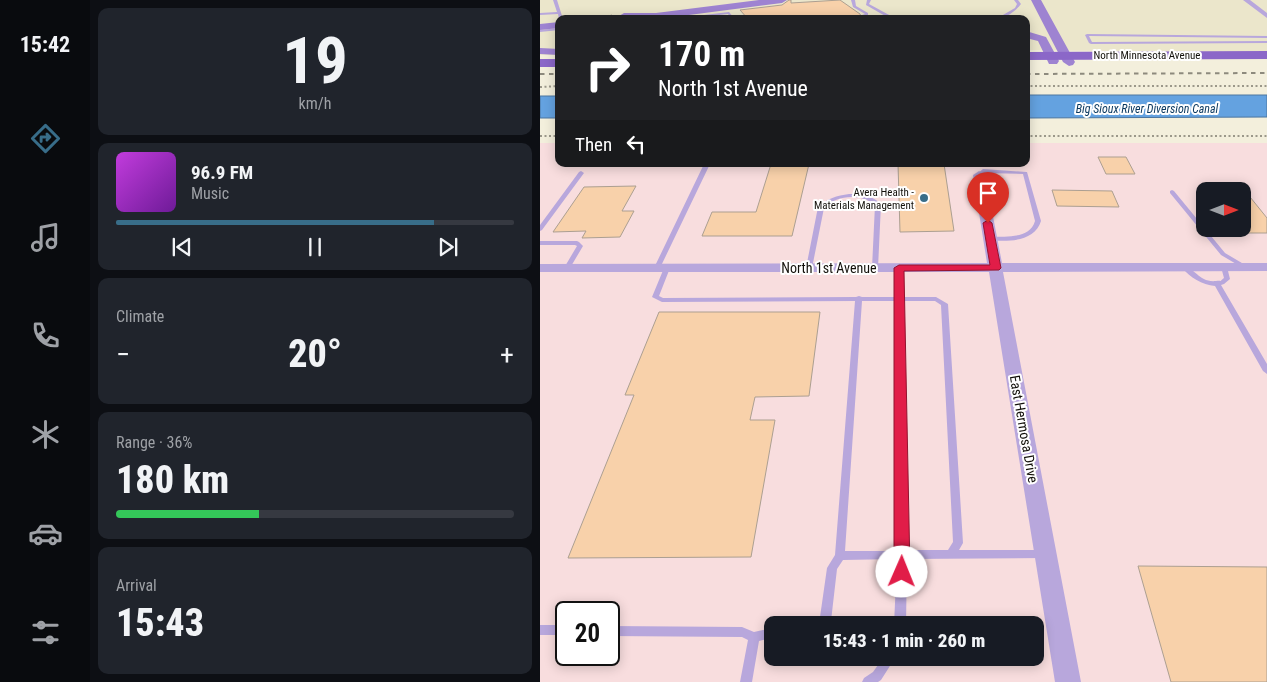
<!DOCTYPE html>
<meta charset="utf-8">
<style>
:root{--surface:#171b24;--page:#20242c;--text:#f1f3f6;--muted:#9ea1a6;--line:#363941;--accent:#386d89}
body{margin:0;font-family:"Roboto Condensed",sans-serif;background:var(--page);color:var(--text);height:100vh;display:flex;flex-direction:column;font-size:19px;white-space:nowrap}
*{box-sizing:border-box;margin:0}
p{font-size:16px;color:var(--muted)}
.icon{flex:none;width:28px;height:28px;fill:none;stroke:currentColor;stroke-width:2;stroke-linecap:round;stroke-linejoin:round}
.map{position:relative;flex:1;overflow:hidden}
.side{display:flex;flex-direction:column;gap:8px;padding:8px;background:#0d0f14;width:450px}
.side>*{flex:none}
.top-card{position:absolute;left:15px;top:15px;width:475px;height:152px;border-radius:10px;box-shadow:0 2px 12px #0003;background:#202124;color:#fff;overflow:hidden}
.needle{width:32px;rotate:90deg}
.tools{position:absolute;left:656px;top:182px;display:grid;gap:10px}
.tools a{display:grid;place-items:center;width:55px;height:55px;border-radius:10px;background:var(--surface);box-shadow:0 2px 12px #0003;font-size:25px}
.speed{position:absolute;left:15px;top:601px;display:flex;gap:10px;font-size:25px;font-weight:700;text-align:center}
.speed>*{display:grid;place-content:center;width:65px;height:65px;border-radius:50%;background:var(--surface);box-shadow:0 2px 12px #0003;line-height:1}
.speed .limit{border:2px solid #111;border-radius:8px;background:#fff;color:#111}
.pin{position:absolute;display:grid;place-items:center;width:42px;height:42px;color:#fff;margin:-51px -21px;border-radius:50% 50% 50% 0;rotate:-45deg;box-shadow:0 0 5px #0007}
.pin .icon{rotate:45deg}
.me{position:absolute;width:55px;margin:-28px;rotate:1deg;stroke-linejoin:round;filter:drop-shadow(0 0 4px #0008)}
.turn{display:flex;align-items:center;gap:18px;height:105px;padding:0 20px;font-size:22px}
.turn .icon{width:65px;height:65px;stroke-width:2.5}
.turn b{display:block;font-size:35px;line-height:42px}
.then{display:flex;align-items:center;height:48px;padding:0 20px;background:#0003;gap:10px;font-size:19px}
.big{font-size:38px;font-weight:800;line-height:1.1}
.side .card{flex:1;display:flex;flex-direction:column;justify-content:center;gap:8px;min-width:0;padding:0 18px;border-radius:10px;background:var(--page)}
.side .dial{align-items:center;gap:0}
.dial b{font-size:65px;line-height:1}
.song{display:flex;align-items:center;gap:15px}
.cover{width:60px;height:60px;border-radius:8px;background:linear-gradient(135deg,hsl(290 70% 55%),hsl(280 70% 35%))}
.played{height:5px;border-radius:2px;background:linear-gradient(90deg,var(--accent) 80%,var(--line) 80%)}
.keys{display:flex;justify-content:space-around;direction:ltr}
.heat{display:flex;justify-content:space-between;align-items:center;font-size:28px;direction:ltr}
.charge{height:8px;border-radius:4px;background:linear-gradient(90deg,#34c759 36%,var(--line) 0)}
.trip{position:absolute;left:224px;top:616px;width:280px;height:50px;border-radius:10px;background:var(--surface);box-shadow:0 2px 12px #0003;font-weight:800;line-height:50px;text-align:center}
main{display:flex;flex:1;min-height:0}
.menu{display:flex;flex-direction:column;width:90px;justify-content:space-around;align-items:center;background:#090b0e;color:var(--muted)}
.menu .icon{width:35px;height:35px}
.menu .on{color:var(--accent)}
.menu b{font-size:22px;color:var(--text)}
.map>svg:first-child{display:block}
.built{fill:#ebe6cb}
.industrial{fill:#f8ddde;fill-rule:evenodd}
.water{fill:#64a2e0;stroke:#4c76a0}
.building{fill:#f8d1aa;stroke:#ac9f91}
.lines{fill:none;stroke-linecap:round;stroke-linejoin:round}
.path-far1{stroke:#9b988a;stroke-width:1;stroke-dasharray:1 2;stroke-linecap:butt}
.path{stroke:#9b988a;stroke-width:2;stroke-dasharray:2 2.5;stroke-linecap:butt}
.lane{fill:#b8a7dc;fill-rule:evenodd}
.street{fill:#b8a7dc;fill-rule:evenodd}
.secondary{fill:#9e83d1;fill-rule:evenodd}
.primary{fill:#8b67c8;fill-rule:evenodd}
.rail{stroke:#8d8a7d;stroke-width:2;stroke-dasharray:4.5 4.5;stroke-linecap:butt}
.route{fill:#e11d48;stroke:#92132f}
.poi-dot{fill:#386d89;stroke:#fff;stroke-width:2}
.labels{text-anchor:middle;stroke-width:4;stroke-linejoin:round;paint-order:stroke}
.far-street-label{font-size:11px;fill:#13110b;stroke:#fff}
.far-poi-label{font-size:11px;fill:#13110b;stroke:#fff;text-anchor:end}
.far-water-label{font-size:12px;font-style:italic;fill:#08375e;stroke:#fff}
.street-label{font-size:14px;fill:#13110b;stroke:#fff}
</style>
<main>
<nav class="menu">
<b>15:42</b>
<svg class="icon on" aria-label="directions" viewBox="0 0 24 24"><path d="M12 3l9 9-9 9-9-9zM9 14v-3h6M13 9l2 2-2 2"/></svg>
<svg class="icon" aria-label="music" viewBox="0 0 24 24"><path d="M9 18V5l10-2v13"/><circle cx="6" cy="18" r="3"/><circle cx="16" cy="16" r="3"/></svg>
<svg class="icon" aria-label="phone" viewBox="0 0 24 24"><path d="M5 4h4l2 5-3 2q2 4 5 5l2-3 5 2v4C11 20 4 13 5 4z"/></svg>
<svg class="icon" aria-label="climate" viewBox="0 0 24 24"><path d="M12 3v18M4 7l16 10M4 17L20 7"/></svg>
<svg class="icon" aria-label="car" viewBox="0 0 24 24"><path d="M5 17H2v-5l4-1 3-4h7l3 4 3 1v5h-3M9 17h6M6 11h13"/><circle cx="7" cy="17" r="2"/><circle cx="17" cy="17" r="2"/></svg>
<svg class="icon" aria-label="filters" viewBox="0 0 24 24"><path d="M4 7h16M4 17h16"/><circle cx="9" cy="7" r="2"/><circle cx="15" cy="17" r="2"/></svg>
</nav>
<section class="side">
<div class="card dial"><b>19</b><p>km/h</p></div>
<div class="card">
<div class="song"><i class="cover"></i><div><b>96.9 FM</b><p>Music</p></div></div>
<div class="played"></div>
<div class="keys"><svg class="icon" aria-label="previous" viewBox="0 0 24 24"><path d="M18 5L8 12l10 7zM5 5v14"/></svg><svg class="icon" aria-label="pause" viewBox="0 0 24 24"><path d="M8 5v14M16 5v14"/></svg><svg class="icon" aria-label="next" viewBox="0 0 24 24"><path d="M6 5l10 7-10 7zM19 5v14"/></svg></div>
</div>
<div class="card"><p>Climate</p>
<div class="heat"><a>−</a><b class="big">20°</b><a>+</a></div>
</div>
<div class="card"><p>Range · 36%</p><b class="big">180 km</b><div class="charge"></div></div>
<div class="card"><p>Arrival</p><b class="big">15:43</b></div>
</section>
<div class="map">
<svg width="727" height="682" viewBox="0 0 727 682">
<rect width="100%" height="100%" fill="#f3efdc"/>
<!-- built -->
<path class="built" d="M 0,0 L 727,0 L 727,53 L 486,50 L 486,19 L 19,19 L 19,55 L 0,55 Z"/>
<!-- industrial -->
<path class="industrial" d="M 0,143 L 19,143 L 19,164 L 486,164 L 486,143 L 727,143 L 727,682 L 0,682 ZM 665,191 L 702,191 L 702,229 L 665,229 ZM 26,612 L 69,612 L 69,655 L 26,655 ZM 232,625 L 495,625 L 495,658 L 232,658 Z"/>
<!-- water -->
<path class="water" d="M 486,95 L 727,95 L 727,117 L 486,118 Z
M 0,96 L 19,96 L 19,118 L 0,118 Z"/>
<!-- building -->
<path class="building" d="M 249,0 L 251,0 L 251,3 L 300,0 L 320,14 L 322,19 L 208,19 L 200,10 L 242,5 Z
M 558,157 L 586,157 L 595,174 L 566,174 Z
M 231,164 L 269,164 L 252,236 L 162,236 L 172,212 L 216,212 Z
M 358,164 L 404,164 L 414,231 L 360,232 Z
M 96,186 L 82,211 L 94,211 L 80,237 L 42,238 L 46,231 L 13,232 L 44,187 Z
M 702,187 L 727,218 L 727,233 L 702,233 Z
M 512,190 L 572,191 L 579,207 L 517,206 Z
M 119,312 L 280,312 L 269,396 L 215,397 L 210,420 L 235,420 L 211,557 L 28,558 L 94,395 L 85,395 Z
M 598,566 L 727,567 L 727,682 L 631,682 Z"/>
<g class="lines">
<!-- path-far1 -->
<path class="path-far1" d="M 44,19 L 72,15"/>
<!-- path -->
<path class="path" d="M 486,86 L 727,86
M 0,87 L 19,86
M 0,136 L 19,136
M 486,136 L 727,136"/>
<!-- lane -->
<path class="lane" d="M 13,0 L 17,0 L 23,19 L 19,19 L 18,14 L 0,15 L 0,13 L 17,12 Z
M 311,0 L 315,0 L 316,6 L 328,13 L 328,15 L 322,17 L 322,15 L 325,14 L 313,7 Z
M 327,0 L 331,0 L 329,4 L 351,16 L 351,18 L 340,19 L 347,17 L 326,5 Z
M 474,0 L 478,0 L 481,4 C 476,11 465,19 456,19 L 475,8 L 477,4 Z
M 189,12 L 195,19 L 191,19 L 188,14 L 145,19 L 131,19 Z
M 19,28 L 19,30 L 0,32 L 0,30 Z
M 547,34 L 727,36 L 727,38 L 549,36 L 552,42 L 727,41 L 727,43 L 551,44 L 549,43 L 545,35 Z
M 164,164 L 170,164 L 120,268 L 119,269 L 115,269 L 114,268 Z
M 443,169 L 487,172 L 501,221 C 495,242 467,242 449,240 L 449,238 L 451,237 C 467,236 490,239 495,221 L 483,174 L 444,173 L 441,176 L 437,176 L 437,174 Z
M 41,171 L 44,173 L 2,230 L 0,231 L 0,225 L 39,172 Z
M 632,190 L 634,191 L 685,253 L 707,266 L 708,267 L 707,268 L 703,268 L 681,255 L 630,193 L 630,191 Z
M 309,194 C 321,194 332,195 341,204 L 338,268 L 335,270 L 332,268 L 335,205 C 320,193 297,195 284,208 L 272,268 L 271,269 L 267,269 L 266,268 L 278,207 C 287,198 297,196 309,194 Z
M 0,241 L 37,241 L 39,242 L 43,246 L 30,268 L 27,270 L 24,268 L 37,246 L 35,245 L 0,245 Z
M 684,265 L 687,267 L 690,279 L 684,284 L 681,285 L 727,364 L 727,374 L 723,371 L 675,286 C 662,285 650,277 642,268 L 643,267 C 654,266 659,283 676,281 C 683,280 678,283 684,278 L 681,267 Z
M 127,266 L 130,268 L 119,296 L 123,298 L 316,297 L 319,296 L 322,297 L 356,297 L 356,268 L 357,267 L 361,267 L 363,297 L 396,297 L 408,304 L 423,543 L 419,550 L 504,550 L 508,551 L 509,554 L 508,557 L 504,558 L 367,559 L 366,625 L 354,625 L 357,559 L 303,560 L 297,569 L 291,621 L 289,625 L 260,625 L 262,621 L 280,617 L 287,568 L 295,555 L 315,301 L 122,302 L 112,297 L 124,268 ZM 322,301 L 356,301 L 357,551 L 305,551 ZM 363,301 L 395,301 L 401,305 L 413,542 L 408,550 L 367,550 Z
M 0,625 L 26,625 L 26,635 L 0,635 Z
M 69,626 L 202,627 L 214,632 L 232,628 L 232,638 L 219,641 L 212,682 L 200,682 L 208,640 L 202,637 L 69,636 Z
M 343,658 L 355,658 L 341,680 L 338,682 L 322,682 L 324,678 L 333,672 Z"/>
<!-- street -->
<path class="street" d="M 703,0 L 710,0 L 727,13 L 727,18 Z
M 439,171 L 445,175 L 462,263 L 727,263 L 727,271 L 463,272 L 541,682 L 515,682 L 449,272 L 0,272 L 0,264 L 447,263 L 433,175 Z"/>
<!-- secondary -->
<path class="secondary" d="M 219,0 L 247,0 L 242,3 L 118,19 L 83,19 L 79,16 L 84,13 L 116,13 Z
M 491,0 L 501,0 L 535,62 L 533,65 L 529,66 L 523,62 Z
M 19,22 L 19,28 L 0,30 L 0,24 Z
M 486,31 L 506,37 L 519,61 L 517,64 L 509,64 L 498,41 L 486,38 Z
M 0,48 L 19,49 L 19,55 L 0,54 Z"/>
<!-- primary -->
<path class="primary" d="M 727,51 L 727,59 L 486,60 L 486,52 Z
M 0,59 L 19,59 L 19,67 L 0,67 Z"/>
<!-- rail -->
<path class="rail" d="M 0,74 L 19,74
M 486,74 L 727,73"/>
</g>
<!-- route -->
<path class="route" d="M 448,220 L 452,223 L 461,268 L 459,270 L 364,271 L 370,572 L 367,577 L 362,579 L 356,577 L 354,572 L 354,268 L 359,265 L 450,265 L 443,223 Z"/>
<!-- markers -->
<circle class="poi-dot" cx="384" cy="198" r="5"/>
<g class="labels">
<!-- far-street labels -->
<g class="far-street-label">
<text x="607" y="59">North Minnesota Avenue</text>
</g>
<!-- far-poi labels -->
<g class="far-poi-label">
<text x="374" y="196">Avera Health -<tspan x="374" dy="13">Materials Management</tspan></text>
</g>
<!-- far-water labels -->
<g class="far-water-label">
<text x="607" y="113">Big Sioux River Diversion Canal</text>
</g>
<!-- street labels -->
<g class="street-label">
<text x="289" y="273">North 1st Avenue</text>
<text transform="translate(484 429) rotate(80)" y="5">East Hermosa Drive</text>
</g>
</g>
</svg>
<div class="tools">
<a><svg class="needle" viewBox="-14 -14 28 28"><path d="M0-13l5 13h-10z" fill="#e53935"/><path d="M0 13l5-13h-10z" fill="#9ea1a6"/></svg></a>
</div>
<div class="speed"><div class="limit">20</div></div>
<div class="pin" style="left:448px;top:223px;background:#d93025"><svg class="icon" aria-label="arrive" viewBox="0 0 24 24"><path d="M6 21V4h12l-3 4 3 4H6"/></svg></div>
<svg class="me" style="left:362px;top:572px" viewBox="-20 -20 40 40"><circle r="19" fill="#fff"/><path d="M0-13L10 11 0 6-10 11z" fill="#e11d48"/></svg>
<div class="trip">15:43 · 1 min · 260 m</div>
<div class="top-card">
<div class="turn"><svg class="icon" aria-label="right" viewBox="0 0 24 24"><path d="M7 20v-9h11M14 6l5 5-5 5"/></svg><div><b>170 m</b>North 1st Avenue</div></div>
<div class="then">Then<svg class="icon" aria-label="left" viewBox="0 0 24 24"><path d="M17 20v-9H6M10 6l-5 5 5 5"/></svg></div>
</div>
</div>
</main>
